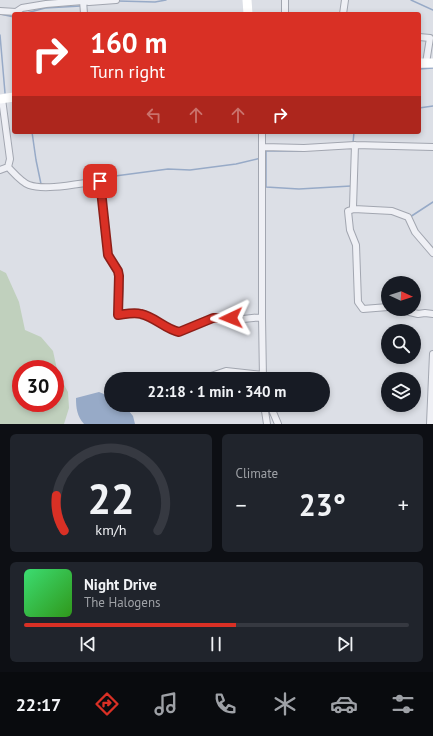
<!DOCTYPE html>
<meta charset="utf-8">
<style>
:root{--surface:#171b24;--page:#20242c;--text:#f1f3f6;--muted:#9ea1a6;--line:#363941;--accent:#d93025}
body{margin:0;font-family:"PT Sans",sans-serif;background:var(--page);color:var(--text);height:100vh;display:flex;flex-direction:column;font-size:15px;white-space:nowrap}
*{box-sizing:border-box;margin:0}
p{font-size:13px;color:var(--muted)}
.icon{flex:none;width:22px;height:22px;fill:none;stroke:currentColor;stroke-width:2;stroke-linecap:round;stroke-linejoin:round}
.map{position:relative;height:424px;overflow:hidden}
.side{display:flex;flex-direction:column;gap:10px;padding:10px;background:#0d0f14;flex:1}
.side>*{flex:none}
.guide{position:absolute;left:12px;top:12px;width:409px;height:122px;border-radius:4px;box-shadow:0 2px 6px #0003;background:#d93025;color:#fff;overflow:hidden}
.needle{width:26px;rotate:93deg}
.fabs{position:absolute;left:381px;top:276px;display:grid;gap:8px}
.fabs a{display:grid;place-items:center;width:40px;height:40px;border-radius:50%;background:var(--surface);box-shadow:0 2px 6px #0003;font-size:20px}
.speed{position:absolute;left:12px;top:360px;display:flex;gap:8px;font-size:20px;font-weight:700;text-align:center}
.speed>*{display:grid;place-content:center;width:52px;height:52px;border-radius:50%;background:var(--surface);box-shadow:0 2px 6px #0003;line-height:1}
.speed .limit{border:6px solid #d22;background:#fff;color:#111}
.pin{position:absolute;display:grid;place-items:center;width:34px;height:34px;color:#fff;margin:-17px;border-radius:8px;box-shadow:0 2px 6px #0006}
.me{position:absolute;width:44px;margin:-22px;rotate:268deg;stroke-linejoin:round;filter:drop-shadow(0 0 3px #0008)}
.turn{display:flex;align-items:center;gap:14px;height:84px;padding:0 12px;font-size:18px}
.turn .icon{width:52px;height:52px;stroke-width:2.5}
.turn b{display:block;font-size:28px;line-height:34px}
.lanes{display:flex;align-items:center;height:38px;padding:0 12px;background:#0003;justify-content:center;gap:20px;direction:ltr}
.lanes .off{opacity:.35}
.big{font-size:30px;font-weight:600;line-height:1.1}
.side .card{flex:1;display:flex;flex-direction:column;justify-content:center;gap:6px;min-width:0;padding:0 14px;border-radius:6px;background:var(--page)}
.side .dial{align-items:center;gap:0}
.dial svg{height:104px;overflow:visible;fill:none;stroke:var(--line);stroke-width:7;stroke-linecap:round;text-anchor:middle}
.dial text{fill:var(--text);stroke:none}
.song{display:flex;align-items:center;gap:12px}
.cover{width:48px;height:48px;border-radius:6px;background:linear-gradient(135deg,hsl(140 70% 55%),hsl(110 70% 35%))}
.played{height:4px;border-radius:2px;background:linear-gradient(90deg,var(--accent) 55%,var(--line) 55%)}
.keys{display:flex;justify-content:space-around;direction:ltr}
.heat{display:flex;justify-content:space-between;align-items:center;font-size:22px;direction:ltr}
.side .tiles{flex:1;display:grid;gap:10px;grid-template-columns:1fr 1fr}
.card:last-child{grid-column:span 2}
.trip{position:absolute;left:104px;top:372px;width:226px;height:40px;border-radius:20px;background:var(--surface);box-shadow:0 2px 6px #0003;font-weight:600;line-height:40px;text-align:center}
.tab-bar{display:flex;height:64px;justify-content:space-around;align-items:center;background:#090b0e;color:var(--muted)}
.tab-bar .icon{width:28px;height:28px}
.tab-bar .current{color:var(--accent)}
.tab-bar b{font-size:18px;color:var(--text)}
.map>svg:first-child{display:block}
.green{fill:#c0d0bd;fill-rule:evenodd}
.water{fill:#97aac7}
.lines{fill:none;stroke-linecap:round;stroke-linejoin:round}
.stream{stroke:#97aac7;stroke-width:1.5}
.street-casing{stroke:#a2a6b0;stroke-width:8}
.street{stroke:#eff0f5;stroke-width:6}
.secondary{stroke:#fff;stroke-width:9}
.route-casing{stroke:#8d1f18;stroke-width:10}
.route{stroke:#d93025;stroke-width:7}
</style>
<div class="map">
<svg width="433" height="424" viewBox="0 0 433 424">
<rect width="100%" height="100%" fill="#dcdfe6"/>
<!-- green -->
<path class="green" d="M 0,270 L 6,273 L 19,302 L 25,330 L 41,337 L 53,351 L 58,374 L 68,392 L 69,408 L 64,424 L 0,424 ZM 21,369 L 55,369 L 55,403 L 21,403 Z"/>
<!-- water -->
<path class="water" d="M 99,392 L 111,397 L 111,405 L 124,405 L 133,416 L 135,424 L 84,424 C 77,416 76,408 76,398 Z"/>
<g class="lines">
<!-- stream -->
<path class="stream" d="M 411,0 L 433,10
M 118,1 L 155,2 L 166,0
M 0,14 L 14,17
M 23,14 L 45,8 L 81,6
M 0,35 L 5,93
M 419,69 L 433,68
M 419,108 L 433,106
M 32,132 L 36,160 L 41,184
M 353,143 L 354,132
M 266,158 L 266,187 L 299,189 L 351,186
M 266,158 L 266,151 L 302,151
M 100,178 L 168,169 L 190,170 L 236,164 L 261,158
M 410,217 L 433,202"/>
<defs>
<path id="street" d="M 83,0 L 84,14
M 0,11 L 16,12 L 22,8 L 46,4 L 83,1 L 89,2 L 116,0
M 285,14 L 285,0
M 343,14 L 345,0
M 419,37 L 430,38 L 426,63
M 2,99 L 10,159 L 8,167
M 262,132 L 262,317 L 263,379
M 355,145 L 353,207 L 354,209 L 392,211 L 408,217 L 415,232 L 433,253
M 263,147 L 304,148 L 355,145 L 433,147
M 0,170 L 8,167 C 14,173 21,182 29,185 C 46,191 81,183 100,181 L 108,255 L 118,271 L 119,276 L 120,288 L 118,315 C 126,314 134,312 141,314 C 155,317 165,329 179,332 L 213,318 L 243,319 L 262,317
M 354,209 L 348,211 L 350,230 L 356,245 L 358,302 L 363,309 L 388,307
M 397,309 L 418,314 L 425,313 L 433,314
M 205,378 L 226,371 L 263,375
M 270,405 L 278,424
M 267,424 L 265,411 L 270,406
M 430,424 L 433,354"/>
</defs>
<!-- street casing -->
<use href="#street" class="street-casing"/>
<!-- street -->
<use href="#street" class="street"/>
<!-- secondary -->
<path class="secondary" d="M 247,0 L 248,14
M 419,63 L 433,63
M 0,99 L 14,97"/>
</g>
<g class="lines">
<defs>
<path id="route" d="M 100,181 L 108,255 L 118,271 L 119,276 L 118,315 C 126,314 134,312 141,314 C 155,317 165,329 179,332 L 213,318 L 231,318"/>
</defs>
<!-- route casing -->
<use href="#route" class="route-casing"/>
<!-- route -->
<use href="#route" class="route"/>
</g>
</svg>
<div class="fabs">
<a><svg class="needle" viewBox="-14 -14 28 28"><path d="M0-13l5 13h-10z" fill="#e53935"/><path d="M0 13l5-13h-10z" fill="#9ea1a6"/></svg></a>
<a><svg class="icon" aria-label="search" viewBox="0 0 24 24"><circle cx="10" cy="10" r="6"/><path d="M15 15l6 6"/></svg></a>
<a><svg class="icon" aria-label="layers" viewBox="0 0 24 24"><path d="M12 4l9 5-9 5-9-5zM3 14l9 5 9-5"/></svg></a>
</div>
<div class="speed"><div class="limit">30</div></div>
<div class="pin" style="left:100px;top:181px;background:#d93025"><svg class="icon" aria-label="arrive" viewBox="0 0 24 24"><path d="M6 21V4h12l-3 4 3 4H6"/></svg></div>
<svg class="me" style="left:231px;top:318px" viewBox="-20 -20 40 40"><path d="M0-17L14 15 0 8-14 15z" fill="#d93025" stroke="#fff" stroke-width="4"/></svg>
<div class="trip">22:18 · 1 min · 340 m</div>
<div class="guide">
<div class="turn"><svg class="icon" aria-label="right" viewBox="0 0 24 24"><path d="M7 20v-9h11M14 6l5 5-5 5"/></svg><div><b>160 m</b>Turn right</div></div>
<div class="lanes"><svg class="icon off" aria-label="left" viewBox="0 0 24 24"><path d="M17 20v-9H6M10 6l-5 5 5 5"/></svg><svg class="icon off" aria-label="ahead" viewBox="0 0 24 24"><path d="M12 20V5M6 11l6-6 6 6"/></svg><svg class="icon off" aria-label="ahead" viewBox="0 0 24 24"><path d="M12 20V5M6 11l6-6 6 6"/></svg><svg class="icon" aria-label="right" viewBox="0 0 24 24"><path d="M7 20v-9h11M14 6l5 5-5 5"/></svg></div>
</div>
</div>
<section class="side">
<div class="tiles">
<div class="card dial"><svg viewBox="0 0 100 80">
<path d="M14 69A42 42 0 1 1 86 69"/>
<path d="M14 69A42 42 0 0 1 8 42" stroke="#d93025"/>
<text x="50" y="56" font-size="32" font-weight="700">22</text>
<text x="50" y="72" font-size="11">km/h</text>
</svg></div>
<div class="card"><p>Climate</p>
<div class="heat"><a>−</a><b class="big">23°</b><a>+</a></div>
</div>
<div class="card">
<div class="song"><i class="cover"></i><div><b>Night Drive</b><p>The Halogens</p></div></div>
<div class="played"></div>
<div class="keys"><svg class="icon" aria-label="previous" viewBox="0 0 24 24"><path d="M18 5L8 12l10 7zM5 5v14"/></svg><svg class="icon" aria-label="pause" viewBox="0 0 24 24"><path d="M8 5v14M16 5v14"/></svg><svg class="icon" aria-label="next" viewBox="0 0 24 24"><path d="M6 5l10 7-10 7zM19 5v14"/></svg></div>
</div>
</div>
</section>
<nav class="tab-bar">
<b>22:17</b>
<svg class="icon current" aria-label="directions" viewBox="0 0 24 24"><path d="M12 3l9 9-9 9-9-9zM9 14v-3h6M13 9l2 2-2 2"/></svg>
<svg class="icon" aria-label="music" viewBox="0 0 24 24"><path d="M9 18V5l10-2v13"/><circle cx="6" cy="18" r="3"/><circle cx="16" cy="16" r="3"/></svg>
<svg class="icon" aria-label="phone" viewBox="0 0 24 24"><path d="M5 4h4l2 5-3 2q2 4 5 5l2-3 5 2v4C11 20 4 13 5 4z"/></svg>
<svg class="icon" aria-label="climate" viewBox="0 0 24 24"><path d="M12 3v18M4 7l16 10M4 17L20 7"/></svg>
<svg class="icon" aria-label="car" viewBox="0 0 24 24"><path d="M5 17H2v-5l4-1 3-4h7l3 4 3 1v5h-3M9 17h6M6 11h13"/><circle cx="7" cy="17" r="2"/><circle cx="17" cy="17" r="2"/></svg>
<svg class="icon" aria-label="filters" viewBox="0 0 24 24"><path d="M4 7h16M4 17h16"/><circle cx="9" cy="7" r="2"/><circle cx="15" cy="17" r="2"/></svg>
</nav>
